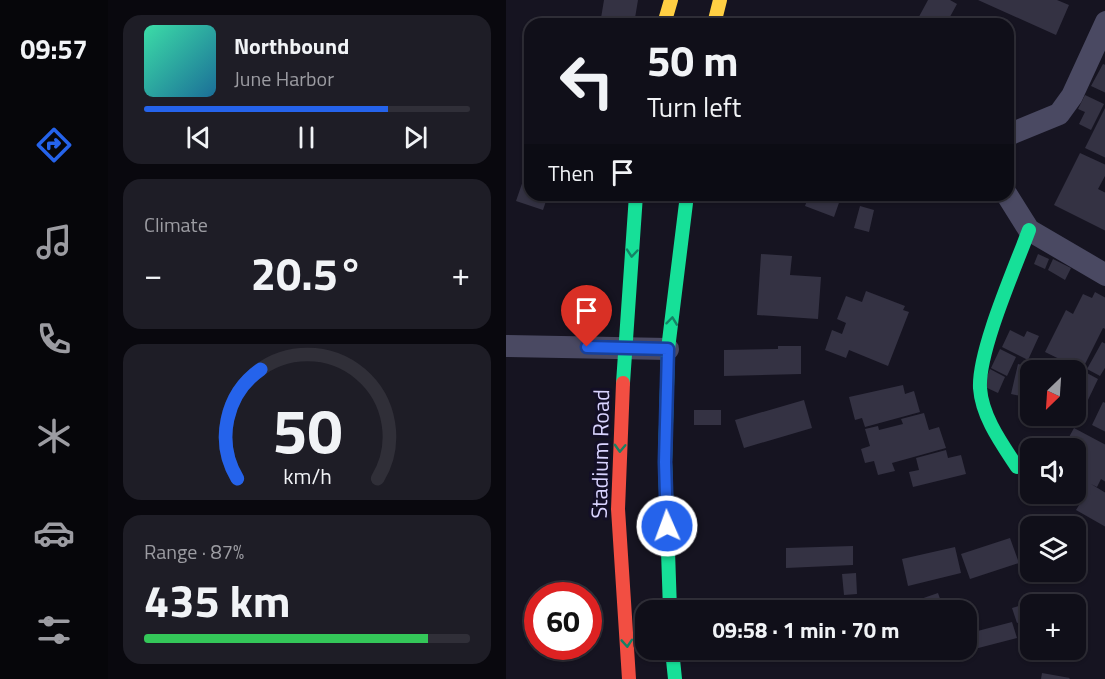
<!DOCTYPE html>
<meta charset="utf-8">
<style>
:root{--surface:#100f19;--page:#1e1d26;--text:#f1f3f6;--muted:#9c9ca2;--line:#302f38;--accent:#2563eb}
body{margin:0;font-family:"Titillium Web",sans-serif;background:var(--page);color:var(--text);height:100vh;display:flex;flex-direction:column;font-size:22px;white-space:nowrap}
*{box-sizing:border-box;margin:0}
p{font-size:20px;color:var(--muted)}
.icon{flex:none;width:33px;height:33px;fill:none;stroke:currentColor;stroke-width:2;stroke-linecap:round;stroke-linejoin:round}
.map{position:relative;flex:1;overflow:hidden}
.panel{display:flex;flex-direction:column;gap:15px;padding:15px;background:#09080e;width:398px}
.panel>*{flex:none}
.top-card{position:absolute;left:18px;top:18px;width:490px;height:183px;border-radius:18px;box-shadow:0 2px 4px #0004,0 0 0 2px var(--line);background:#100f19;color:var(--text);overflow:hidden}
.needle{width:39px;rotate:205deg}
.fabs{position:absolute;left:514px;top:360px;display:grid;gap:12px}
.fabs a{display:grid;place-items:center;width:66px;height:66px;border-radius:12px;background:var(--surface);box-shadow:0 2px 4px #0004,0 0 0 2px var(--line);font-size:30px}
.speed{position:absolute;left:18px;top:582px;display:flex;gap:12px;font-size:30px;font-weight:700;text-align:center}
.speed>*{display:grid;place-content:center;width:78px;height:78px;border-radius:50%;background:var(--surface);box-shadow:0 2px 4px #0004,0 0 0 2px var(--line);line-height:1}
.speed .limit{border:9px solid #d22;background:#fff;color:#111}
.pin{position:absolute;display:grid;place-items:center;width:51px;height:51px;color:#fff;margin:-62px -26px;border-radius:50% 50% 50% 0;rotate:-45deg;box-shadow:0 0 6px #0007}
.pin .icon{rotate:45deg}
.me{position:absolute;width:66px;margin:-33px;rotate:358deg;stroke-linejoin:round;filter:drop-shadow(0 0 4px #0008)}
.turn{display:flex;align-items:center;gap:21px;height:126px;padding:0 24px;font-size:27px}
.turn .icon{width:78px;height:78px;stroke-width:2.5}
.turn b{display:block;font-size:42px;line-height:51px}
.then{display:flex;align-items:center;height:57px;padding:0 24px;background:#0003;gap:12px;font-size:22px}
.big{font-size:45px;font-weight:700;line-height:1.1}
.panel .widget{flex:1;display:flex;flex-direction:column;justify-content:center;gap:9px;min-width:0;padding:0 21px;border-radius:18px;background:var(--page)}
.panel .dial{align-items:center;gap:0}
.dial svg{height:156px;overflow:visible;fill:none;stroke:var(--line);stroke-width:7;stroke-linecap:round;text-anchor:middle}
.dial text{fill:var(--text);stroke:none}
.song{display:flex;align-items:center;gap:18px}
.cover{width:72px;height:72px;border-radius:9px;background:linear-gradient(135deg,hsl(160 70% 55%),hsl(200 70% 35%))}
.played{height:6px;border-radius:3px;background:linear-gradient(90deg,var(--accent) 75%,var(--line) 75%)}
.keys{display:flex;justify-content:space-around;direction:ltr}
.heat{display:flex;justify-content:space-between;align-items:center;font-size:33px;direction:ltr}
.charge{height:9px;border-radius:4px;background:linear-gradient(90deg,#34c759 87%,var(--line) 0)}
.trip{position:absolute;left:129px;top:600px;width:342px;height:60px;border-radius:18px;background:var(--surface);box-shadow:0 2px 4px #0004,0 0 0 2px var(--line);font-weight:700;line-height:60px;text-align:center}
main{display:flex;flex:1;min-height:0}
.menu{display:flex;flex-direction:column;width:108px;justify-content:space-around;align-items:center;background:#06060a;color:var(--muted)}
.menu .icon{width:42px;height:42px}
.menu .current{color:var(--accent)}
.menu b{font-size:27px;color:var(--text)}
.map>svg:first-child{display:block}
.building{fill:#343243}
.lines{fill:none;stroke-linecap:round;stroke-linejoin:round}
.street{stroke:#4a4962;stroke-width:22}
.fast{stroke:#16e098;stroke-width:14}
.slow{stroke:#ffcf43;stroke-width:14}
.jam{stroke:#f24e42;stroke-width:14}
.oneway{stroke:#158265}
.route-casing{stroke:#184099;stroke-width:15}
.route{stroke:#2563eb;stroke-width:10}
.labels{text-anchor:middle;stroke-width:6;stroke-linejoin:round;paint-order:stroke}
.street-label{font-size:22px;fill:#d9d4ff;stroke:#130f26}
</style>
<main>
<nav class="menu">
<b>09:57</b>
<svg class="icon current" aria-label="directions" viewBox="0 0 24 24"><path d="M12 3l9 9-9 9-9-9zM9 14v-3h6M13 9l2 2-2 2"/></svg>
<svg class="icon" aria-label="music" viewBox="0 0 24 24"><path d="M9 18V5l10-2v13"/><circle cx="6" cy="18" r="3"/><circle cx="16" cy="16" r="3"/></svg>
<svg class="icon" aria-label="phone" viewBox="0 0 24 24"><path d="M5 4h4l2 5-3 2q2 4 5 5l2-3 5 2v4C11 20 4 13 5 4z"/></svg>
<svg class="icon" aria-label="climate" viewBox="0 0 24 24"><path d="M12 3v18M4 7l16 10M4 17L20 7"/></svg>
<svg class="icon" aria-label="car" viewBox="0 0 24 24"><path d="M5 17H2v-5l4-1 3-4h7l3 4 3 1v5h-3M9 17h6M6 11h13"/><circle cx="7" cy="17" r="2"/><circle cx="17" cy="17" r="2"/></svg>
<svg class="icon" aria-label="filters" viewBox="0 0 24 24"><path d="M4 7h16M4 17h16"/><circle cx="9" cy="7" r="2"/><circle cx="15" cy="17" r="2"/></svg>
</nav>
<section class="panel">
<div class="widget">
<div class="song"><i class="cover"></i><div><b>Northbound</b><p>June Harbor</p></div></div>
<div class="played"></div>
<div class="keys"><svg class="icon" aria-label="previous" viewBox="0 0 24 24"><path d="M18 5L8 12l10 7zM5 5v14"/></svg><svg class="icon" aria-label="pause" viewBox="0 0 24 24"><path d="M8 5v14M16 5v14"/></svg><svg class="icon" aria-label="next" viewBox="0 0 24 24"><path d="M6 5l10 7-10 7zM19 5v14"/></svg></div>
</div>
<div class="widget"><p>Climate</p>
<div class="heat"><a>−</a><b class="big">20.5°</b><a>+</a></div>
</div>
<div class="widget dial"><svg viewBox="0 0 100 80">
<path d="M14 69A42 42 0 1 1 86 69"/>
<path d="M14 69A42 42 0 0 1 26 13" stroke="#2563eb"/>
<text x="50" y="56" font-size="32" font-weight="700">50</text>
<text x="50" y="72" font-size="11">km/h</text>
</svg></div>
<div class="widget"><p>Range · 87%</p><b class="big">435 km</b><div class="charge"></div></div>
</section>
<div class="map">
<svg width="600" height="679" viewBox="0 0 600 679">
<rect width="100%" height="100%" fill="#161421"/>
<!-- building -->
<path class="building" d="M 98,0 L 132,0 L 128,24 L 94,24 Z
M 422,0 L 444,0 L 451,4 L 440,24 L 409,24 Z
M 472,0 L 551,0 L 563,5 L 550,35 Z
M 597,64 L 600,65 L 600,93 L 585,86 Z
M 579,95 L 598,104 L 585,130 L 573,124 L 579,112 L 572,109 Z
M 600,106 L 600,158 L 579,148 Z
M 574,153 L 600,165 L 600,174 L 592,189 L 600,193 L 600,231 L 548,205 Z
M 19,175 L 24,177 L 24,195 L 42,195 L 37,210 L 10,201 Z
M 303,195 L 335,197 L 328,217 L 299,206 Z
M 354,206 L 368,210 L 363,232 L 348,228 Z
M 255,254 L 286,256 L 284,275 L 315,277 L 312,319 L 251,315 Z
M 532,254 L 543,259 L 539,269 L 528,264 Z
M 547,259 L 565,268 L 559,280 L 542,270 Z
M 360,291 L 399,306 L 397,310 L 403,312 L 382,366 L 343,350 L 340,358 L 319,350 L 326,330 L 336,334 L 340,323 L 331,319 L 340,296 L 356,302 Z
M 589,292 L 600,298 L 600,329 L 597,328 L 576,370 L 539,352 L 560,310 L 567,314 L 577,294 L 586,298 Z
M 504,330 L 518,337 L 521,331 L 533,336 L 522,360 L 496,347 Z
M 596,342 L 600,344 L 600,366 L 594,376 L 581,369 Z
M 272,346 L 295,346 L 295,374 L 218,376 L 218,350 L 272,349 Z
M 494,349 L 510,357 L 501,376 L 485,368 Z
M 512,364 L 536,370 L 525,370 L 525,398 L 505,394 Z
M 484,369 L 499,377 L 492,393 L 477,386 Z
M 579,372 L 592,379 L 581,402 L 570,397 L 570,390 Z
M 397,385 L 399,394 L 408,391 L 414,412 L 359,427 L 356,418 L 349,420 L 343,397 Z
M 570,398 L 579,402 L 574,412 L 570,410 Z
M 298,400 L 306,428 L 238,448 L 229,420 Z
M 597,402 L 600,403 L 600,432 L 586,425 Z
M 188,410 L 215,410 L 215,425 L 188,425 Z
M 418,413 L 423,430 L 433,427 L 440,448 L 386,463 L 389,471 L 372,475 L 368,461 L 359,463 L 355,449 L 364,446 L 359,429 L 372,426 L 373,430 L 397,424 L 395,419 Z
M 568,428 L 600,445 L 600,482 L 595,479 L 591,487 L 585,484 L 600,493 L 600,527 L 570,510 L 578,497 L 573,494 L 581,481 L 570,476 L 570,448 L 557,448 Z
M 440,450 L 442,458 L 455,455 L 460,474 L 407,487 L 403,472 L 413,470 L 410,458 Z
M 504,538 L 513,563 L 464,579 L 455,554 Z
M 347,546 L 347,565 L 280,568 L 280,548 Z
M 449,547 L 455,573 L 402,586 L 396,559 Z
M 350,573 L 351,594 L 338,595 L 336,574 Z
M 432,593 L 438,610 L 409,610 L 406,602 Z
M 211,599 L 241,600 L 240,610 L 211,610 Z
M 526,602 L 525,618 L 511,623 L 506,608 Z
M 506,622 L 511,638 L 426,660 L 423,650 L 461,650 L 460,634 Z
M 210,650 L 239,650 L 239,654 L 210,653 Z
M 276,650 L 330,650 L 329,655 Z
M 536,673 L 564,678 L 563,679 L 535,679 Z"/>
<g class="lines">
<!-- street -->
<path class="street" d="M 502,135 L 553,114 L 566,96 L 600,22
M 501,195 L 523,230 L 600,275
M 0,346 L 162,349"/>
<!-- fast -->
<path class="fast" d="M 117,383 L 130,195
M 511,467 C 496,444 476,417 474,388 C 472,351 509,268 523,230
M 164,610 L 159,462 L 162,349 L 181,195
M 166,650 L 169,679"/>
<!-- slow -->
<path class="slow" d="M 158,24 L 165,0
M 208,24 L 214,0"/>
<!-- jam -->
<path class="jam" d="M 117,383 L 112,509 L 123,679"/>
</g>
<!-- one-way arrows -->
<defs><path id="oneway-chevron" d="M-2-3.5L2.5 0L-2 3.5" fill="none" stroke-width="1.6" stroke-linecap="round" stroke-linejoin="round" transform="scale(1.5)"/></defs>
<g class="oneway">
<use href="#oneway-chevron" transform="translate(126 253) rotate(95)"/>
<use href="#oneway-chevron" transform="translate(166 321) rotate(-83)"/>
<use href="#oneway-chevron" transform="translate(114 448) rotate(92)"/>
<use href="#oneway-chevron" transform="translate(121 643) rotate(86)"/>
</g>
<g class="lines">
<defs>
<path id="route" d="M 81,347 L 162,349 L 159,462 L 161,526"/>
</defs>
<!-- route casing -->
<use href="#route" class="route-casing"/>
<!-- route -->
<use href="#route" class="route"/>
</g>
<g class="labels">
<!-- street labels -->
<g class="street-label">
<text transform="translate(94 454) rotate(-89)" y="8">Stadium Road</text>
</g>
</g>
</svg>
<div class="fabs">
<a><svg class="needle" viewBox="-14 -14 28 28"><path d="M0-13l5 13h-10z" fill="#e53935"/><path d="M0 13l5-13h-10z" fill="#9c9ca2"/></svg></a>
<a><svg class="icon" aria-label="sound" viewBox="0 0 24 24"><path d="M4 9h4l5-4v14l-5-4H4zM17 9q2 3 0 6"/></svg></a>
<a><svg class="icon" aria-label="layers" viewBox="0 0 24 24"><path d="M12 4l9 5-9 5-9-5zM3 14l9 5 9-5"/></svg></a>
<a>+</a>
</div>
<div class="speed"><div class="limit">60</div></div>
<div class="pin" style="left:81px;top:347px;background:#d93025"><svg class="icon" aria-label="arrive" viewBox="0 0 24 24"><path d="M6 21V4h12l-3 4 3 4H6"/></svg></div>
<svg class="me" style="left:161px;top:526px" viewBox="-20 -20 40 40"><circle r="17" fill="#2563eb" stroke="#fff" stroke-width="3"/><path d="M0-11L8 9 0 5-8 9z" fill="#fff"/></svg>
<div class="trip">09:58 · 1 min · 70 m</div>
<div class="top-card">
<div class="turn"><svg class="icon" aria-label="left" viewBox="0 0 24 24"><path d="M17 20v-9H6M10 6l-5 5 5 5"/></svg><div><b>50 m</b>Turn left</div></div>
<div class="then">Then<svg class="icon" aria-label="arrive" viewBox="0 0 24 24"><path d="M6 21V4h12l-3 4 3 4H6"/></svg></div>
</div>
</div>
</main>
